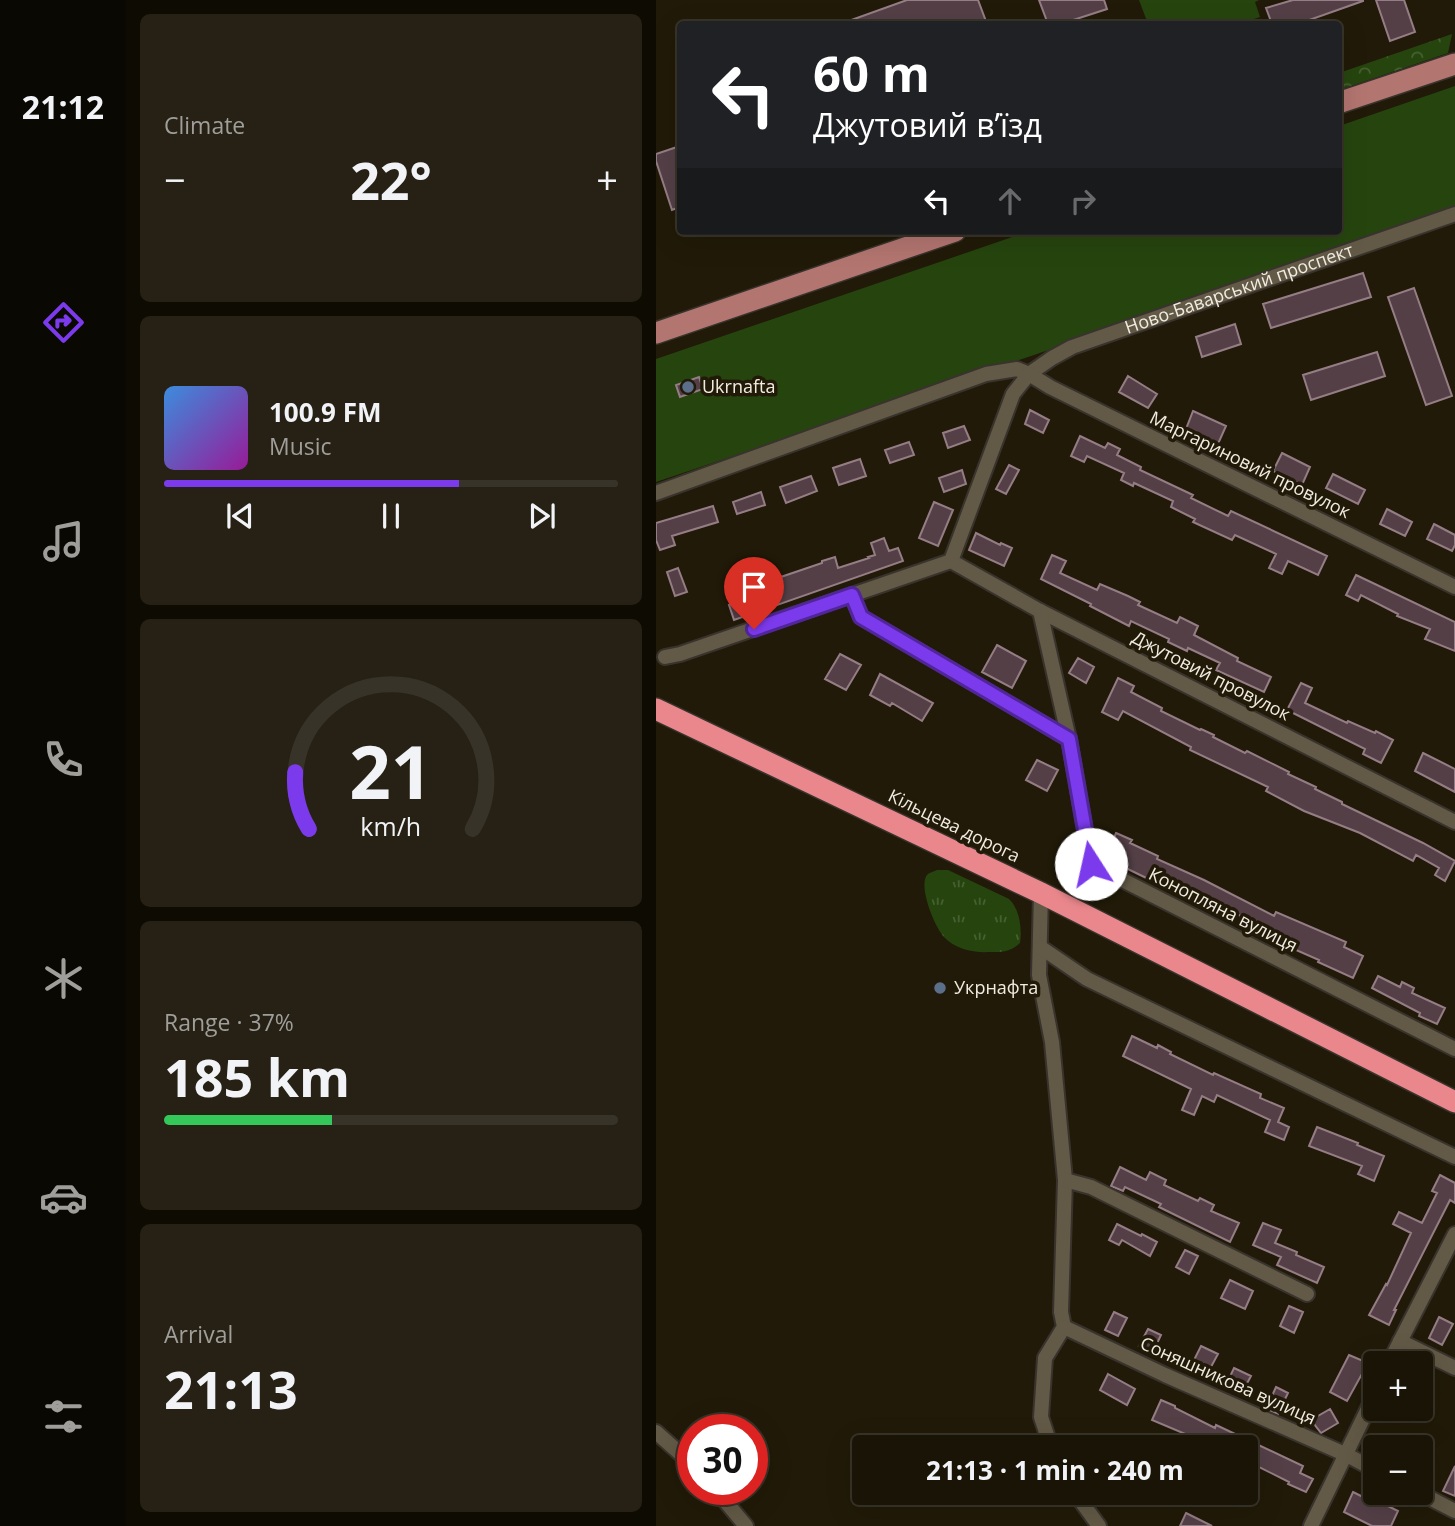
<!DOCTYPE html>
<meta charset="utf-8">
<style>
:root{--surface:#191406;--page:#262114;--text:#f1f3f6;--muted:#9f9e9b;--line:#373328;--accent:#7c3aed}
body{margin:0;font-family:"Open Sans",sans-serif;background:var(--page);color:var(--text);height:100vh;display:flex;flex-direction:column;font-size:26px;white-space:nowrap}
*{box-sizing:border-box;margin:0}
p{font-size:23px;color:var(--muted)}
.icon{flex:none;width:38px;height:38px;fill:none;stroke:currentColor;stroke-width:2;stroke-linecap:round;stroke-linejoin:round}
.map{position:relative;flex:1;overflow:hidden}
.drawer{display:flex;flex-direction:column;gap:14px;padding:14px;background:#0e0b03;width:530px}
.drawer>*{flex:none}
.guide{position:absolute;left:21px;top:21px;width:665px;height:214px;border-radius:7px;box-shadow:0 7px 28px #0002,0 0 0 2px var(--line);background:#202124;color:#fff;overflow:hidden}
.tools{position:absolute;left:707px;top:1351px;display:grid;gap:14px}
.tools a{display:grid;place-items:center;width:70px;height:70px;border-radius:7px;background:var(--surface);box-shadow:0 7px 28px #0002,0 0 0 2px var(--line);font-size:35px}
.speed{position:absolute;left:21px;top:1414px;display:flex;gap:14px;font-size:35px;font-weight:700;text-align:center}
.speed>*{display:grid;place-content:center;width:91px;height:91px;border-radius:50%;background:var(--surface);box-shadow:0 7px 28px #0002,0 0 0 2px var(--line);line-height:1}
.speed .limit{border:10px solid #d22;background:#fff;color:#111}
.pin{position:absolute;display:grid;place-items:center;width:60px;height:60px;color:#fff;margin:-72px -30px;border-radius:50% 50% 50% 0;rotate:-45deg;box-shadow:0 0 7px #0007}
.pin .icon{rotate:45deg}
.me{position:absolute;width:77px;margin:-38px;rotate:350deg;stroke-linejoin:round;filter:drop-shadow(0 0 5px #0008)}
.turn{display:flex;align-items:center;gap:24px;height:147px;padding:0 21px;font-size:32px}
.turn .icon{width:91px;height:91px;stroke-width:2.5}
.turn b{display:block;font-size:49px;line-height:60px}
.lanes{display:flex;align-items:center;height:66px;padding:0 21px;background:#0003;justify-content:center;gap:35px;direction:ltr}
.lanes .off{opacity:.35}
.big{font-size:52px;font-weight:700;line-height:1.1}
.drawer .card{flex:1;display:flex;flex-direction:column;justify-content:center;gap:10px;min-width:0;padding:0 24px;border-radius:10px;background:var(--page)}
.drawer .dial{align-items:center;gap:0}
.dial svg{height:182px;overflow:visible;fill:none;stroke:var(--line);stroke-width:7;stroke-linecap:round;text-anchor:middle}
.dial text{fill:var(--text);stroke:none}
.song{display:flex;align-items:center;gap:21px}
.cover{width:84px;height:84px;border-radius:10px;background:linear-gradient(135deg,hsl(210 70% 55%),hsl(300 70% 35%))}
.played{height:7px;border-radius:4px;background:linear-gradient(90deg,var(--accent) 65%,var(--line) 65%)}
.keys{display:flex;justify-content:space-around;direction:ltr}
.heat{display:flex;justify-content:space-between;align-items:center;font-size:38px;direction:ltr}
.charge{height:10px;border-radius:5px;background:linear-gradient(90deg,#34c759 37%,var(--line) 0)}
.trip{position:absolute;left:196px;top:1435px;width:406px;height:70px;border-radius:7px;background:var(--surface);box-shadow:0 7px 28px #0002,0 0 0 2px var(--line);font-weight:700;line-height:70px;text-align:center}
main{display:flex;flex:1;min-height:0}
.menu{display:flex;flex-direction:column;width:126px;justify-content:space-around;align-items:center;background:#0a0802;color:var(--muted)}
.menu .icon{width:49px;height:49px}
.menu .active{color:var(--accent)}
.menu b{font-size:32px;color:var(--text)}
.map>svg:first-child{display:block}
.grass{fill:url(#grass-tufts)}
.forest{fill:url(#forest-crowns)}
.green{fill:#26450e}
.building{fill:#543f47;stroke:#957d85;stroke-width:2}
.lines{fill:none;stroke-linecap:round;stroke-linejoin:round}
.street-casing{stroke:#39332d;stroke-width:18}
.primary-casing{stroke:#39332d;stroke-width:24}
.highway-casing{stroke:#39332d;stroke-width:24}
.street{stroke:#625946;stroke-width:14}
.primary{stroke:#b37570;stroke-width:21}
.highway{stroke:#e9878c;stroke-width:21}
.route-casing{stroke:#51269a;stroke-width:18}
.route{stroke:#7c3aed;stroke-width:12}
.service-dot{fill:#5c6f8a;stroke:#211a08;stroke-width:2.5}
.labels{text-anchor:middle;stroke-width:7;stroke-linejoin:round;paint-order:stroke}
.street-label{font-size:18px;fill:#f1ece1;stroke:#211a08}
.poi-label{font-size:18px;fill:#f1ece1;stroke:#211a08;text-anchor:start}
</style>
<main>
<nav class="menu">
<b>21:12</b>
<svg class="icon active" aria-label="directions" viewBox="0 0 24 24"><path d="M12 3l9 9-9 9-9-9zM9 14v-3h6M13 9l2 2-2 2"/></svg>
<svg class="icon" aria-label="music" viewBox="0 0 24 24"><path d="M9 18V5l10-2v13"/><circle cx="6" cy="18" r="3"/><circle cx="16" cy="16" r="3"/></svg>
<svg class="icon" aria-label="phone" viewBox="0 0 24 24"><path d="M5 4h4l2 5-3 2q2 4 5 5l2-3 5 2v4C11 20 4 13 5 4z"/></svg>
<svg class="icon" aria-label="climate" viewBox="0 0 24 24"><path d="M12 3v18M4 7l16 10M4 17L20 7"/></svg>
<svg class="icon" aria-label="car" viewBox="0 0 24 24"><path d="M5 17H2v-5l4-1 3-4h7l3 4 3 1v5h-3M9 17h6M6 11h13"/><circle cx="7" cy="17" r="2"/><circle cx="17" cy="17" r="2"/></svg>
<svg class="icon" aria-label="filters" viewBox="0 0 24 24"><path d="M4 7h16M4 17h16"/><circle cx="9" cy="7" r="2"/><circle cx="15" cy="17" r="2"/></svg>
</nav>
<section class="drawer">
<div class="card"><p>Climate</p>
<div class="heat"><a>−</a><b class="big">22°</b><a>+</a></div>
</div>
<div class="card">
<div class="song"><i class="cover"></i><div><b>100.9 FM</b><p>Music</p></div></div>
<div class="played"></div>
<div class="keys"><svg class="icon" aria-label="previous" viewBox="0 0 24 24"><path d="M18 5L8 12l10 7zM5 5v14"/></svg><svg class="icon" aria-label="pause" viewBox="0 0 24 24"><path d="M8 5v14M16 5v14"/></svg><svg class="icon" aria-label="next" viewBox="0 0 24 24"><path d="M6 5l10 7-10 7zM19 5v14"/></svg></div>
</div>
<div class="card dial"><svg viewBox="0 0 100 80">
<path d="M14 69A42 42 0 1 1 86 69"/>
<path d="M14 69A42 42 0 0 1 8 44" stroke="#7c3aed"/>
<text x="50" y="56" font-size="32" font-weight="700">21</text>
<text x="50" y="72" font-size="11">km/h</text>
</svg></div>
<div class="card"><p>Range · 37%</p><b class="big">185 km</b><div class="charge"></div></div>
<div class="card"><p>Arrival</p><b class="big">21:13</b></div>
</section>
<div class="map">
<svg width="799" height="1526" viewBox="0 0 799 1526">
<defs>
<pattern id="grass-tufts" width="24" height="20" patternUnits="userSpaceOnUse" patternTransform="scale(1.75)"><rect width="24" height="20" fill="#26450e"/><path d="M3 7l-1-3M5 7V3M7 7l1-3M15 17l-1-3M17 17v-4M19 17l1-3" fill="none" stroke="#466031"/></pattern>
<pattern id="forest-crowns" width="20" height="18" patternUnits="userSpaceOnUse" patternTransform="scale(1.75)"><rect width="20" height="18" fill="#26450e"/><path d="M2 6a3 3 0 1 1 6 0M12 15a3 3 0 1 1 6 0" fill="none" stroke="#466031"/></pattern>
</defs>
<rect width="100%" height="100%" fill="#211a08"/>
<!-- grass -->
<path class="grass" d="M 281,870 L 292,870 L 353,899 C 364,910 366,928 364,943 C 354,952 346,952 334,952 C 318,953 299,949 288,937 C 279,927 262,887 271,875 C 274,872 277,872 281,870 Z"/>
<!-- forest -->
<path class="forest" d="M 796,34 L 792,53 L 683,90 L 683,73 Z"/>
<!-- green -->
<path class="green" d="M 483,0 L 603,0 L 599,2 L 604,17 L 583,24 L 492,24 Z
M 799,86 L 799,207 L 378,355 L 0,482 L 0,359 L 374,231 L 682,231 L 683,126 Z"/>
<!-- building -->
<path class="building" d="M 251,0 L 322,0 L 331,24 L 187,24 L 187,23 Z
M 383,0 L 448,0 L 451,9 L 405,24 L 392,24 Z
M 637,0 L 707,0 L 707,1 L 642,24 L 616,24 L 610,8 Z
M 720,0 L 748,0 L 759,32 L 734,41 Z
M 24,146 L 24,207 L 16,210 L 0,161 L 0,154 Z
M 707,273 L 715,297 L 615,328 L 607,304 Z
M 758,288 L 796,396 L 770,405 L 732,297 Z
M 579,324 L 585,344 L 546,357 L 540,337 Z
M 721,352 L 729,376 L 655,400 L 647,375 Z
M 472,376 L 501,394 L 492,408 L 463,392 Z
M 43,377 L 47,389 L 24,397 L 20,385 Z
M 374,410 L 393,420 L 387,433 L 369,424 Z
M 537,411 L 570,426 L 562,444 L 530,429 Z
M 308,426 L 314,440 L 292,448 L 287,433 Z
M 424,436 L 449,448 L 452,443 L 464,449 L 461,455 L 485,467 L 484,470 L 537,495 L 535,498 L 572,516 L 575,511 L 671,556 L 662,575 L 632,561 L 626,574 L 613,568 L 620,554 L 579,535 L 576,540 L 537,522 L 539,519 L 515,507 L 517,501 L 478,483 L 477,486 L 465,480 L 468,473 L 431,456 L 428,462 L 415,456 Z
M 253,442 L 258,455 L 234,463 L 229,450 Z
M 626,453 L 654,467 L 646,485 L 617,471 Z
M 204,459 L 210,476 L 183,485 L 177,468 Z
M 353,465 L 363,470 L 350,494 L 340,489 Z
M 306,470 L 310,484 L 288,492 L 283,478 Z
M 677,474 L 709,490 L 702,504 L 670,488 Z
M 155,476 L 161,491 L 130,503 L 124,487 Z
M 105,492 L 109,505 L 81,514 L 77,502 Z
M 278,502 L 297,510 L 282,546 L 263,538 Z
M 57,506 L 62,522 L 16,536 L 19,545 L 4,550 L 0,540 L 0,523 Z
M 731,509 L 756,522 L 749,536 L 724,524 Z
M 778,524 L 799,535 L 799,545 L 796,551 L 771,539 Z
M 320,533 L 344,545 L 345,543 L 356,548 L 348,566 L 313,550 Z
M 228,538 L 233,551 L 242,548 L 247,561 L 78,620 L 73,605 L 80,603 L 75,590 L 87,586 L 92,599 L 119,590 L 116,580 L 166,563 L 166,561 L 179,557 L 182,568 L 213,558 L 212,557 L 219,555 L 215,543 Z
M 396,555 L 410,561 L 404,573 L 441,590 L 444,584 L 472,596 L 484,602 L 482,605 L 521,623 L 524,617 L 542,626 L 538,635 L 582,658 L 581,661 L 615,677 L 608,692 L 560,670 L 564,663 L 532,648 L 531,651 L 512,642 L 513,639 L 475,621 L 473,626 L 434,606 L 435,604 L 385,579 Z
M 22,568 L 31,592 L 19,596 L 11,572 Z
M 700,575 L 799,622 L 799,651 L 769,639 L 774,629 L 741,616 L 742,614 L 705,595 L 702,601 L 690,595 Z
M 341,645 L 370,661 L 356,688 L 326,672 Z
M 184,654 L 205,665 L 190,690 L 169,679 Z
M 422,658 L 438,667 L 430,683 L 413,673 Z
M 224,674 L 277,703 L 266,721 L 236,703 L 234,706 L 214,695 Z
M 462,678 L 478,686 L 475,692 L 506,708 L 505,711 L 544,730 L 545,729 L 558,735 L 557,737 L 589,753 L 591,751 L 633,772 L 632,774 L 660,787 L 659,789 L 686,802 L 686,804 L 767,843 L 799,861 L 789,881 L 779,875 L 783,868 L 760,855 L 757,861 L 704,833 L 648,811 L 610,791 L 612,787 L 534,750 L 535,747 L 467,711 L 462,720 L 446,712 Z
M 645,683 L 656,688 L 649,703 L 691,723 L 692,721 L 719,733 L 720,731 L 737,740 L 725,763 L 707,754 L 709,749 L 631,710 Z
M 767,753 L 799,769 L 799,792 L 759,771 Z
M 381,760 L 402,770 L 391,791 L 370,780 Z
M 460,833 L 476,840 L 474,843 L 502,856 L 501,859 L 548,880 L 618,916 L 620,912 L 690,942 L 688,947 L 707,956 L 697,978 L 662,962 L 663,960 L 622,942 L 620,945 L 608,939 L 612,929 L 568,908 L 567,911 L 543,900 L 542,903 L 449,858 Z
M 722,976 L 744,987 L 746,982 L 758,988 L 756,993 L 789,1008 L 781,1024 L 763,1016 L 764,1013 L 716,988 Z
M 476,1036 L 501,1048 L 502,1045 L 515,1052 L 514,1054 L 557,1075 L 558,1073 L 605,1094 L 604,1098 L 628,1108 L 622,1122 L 633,1127 L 628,1140 L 609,1132 L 614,1120 L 561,1095 L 558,1102 L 546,1096 L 538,1115 L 526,1110 L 535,1089 L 467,1056 Z
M 661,1127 L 702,1143 L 701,1145 L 728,1156 L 718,1181 L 702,1174 L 706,1166 L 653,1146 Z
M 464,1167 L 490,1180 L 494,1172 L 510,1180 L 508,1185 L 542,1201 L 544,1198 L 558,1205 L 555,1211 L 583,1223 L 574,1242 L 503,1207 L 505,1204 L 469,1187 L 467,1191 L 455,1186 Z
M 784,1175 L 799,1183 L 799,1203 L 794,1200 L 738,1310 L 740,1310 L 733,1325 L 713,1315 L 730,1284 L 731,1285 L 755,1233 L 737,1224 L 743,1212 L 766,1223 L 781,1193 L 776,1191 Z
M 607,1223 L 625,1230 L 619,1243 L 641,1252 L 640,1255 L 668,1267 L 661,1283 L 621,1265 L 625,1257 L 597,1245 Z
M 461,1224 L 485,1236 L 486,1234 L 501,1242 L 494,1256 L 466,1240 L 463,1245 L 453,1240 Z
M 529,1250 L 542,1256 L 533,1274 L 520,1267 Z
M 574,1280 L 597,1291 L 589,1309 L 565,1298 Z
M 633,1306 L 647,1312 L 638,1333 L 624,1326 Z
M 458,1312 L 471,1318 L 462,1336 L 449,1330 Z
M 783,1317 L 797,1324 L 786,1345 L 773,1338 Z
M 492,1329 L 505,1335 L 497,1352 L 483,1346 Z
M 545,1346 L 562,1354 L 549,1378 L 533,1370 Z
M 693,1355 L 712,1363 L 691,1401 L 674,1392 Z
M 578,1368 L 595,1376 L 586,1393 L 570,1385 Z
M 452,1374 L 479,1389 L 471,1405 L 444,1390 Z
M 620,1387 L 632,1393 L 622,1414 L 610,1409 Z
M 505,1400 L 519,1406 L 519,1408 L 559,1428 L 560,1425 L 647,1466 L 644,1473 L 657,1479 L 650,1492 L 632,1484 L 633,1482 L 593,1462 L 590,1467 L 590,1447 L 560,1447 L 496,1420 Z
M 674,1409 L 682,1423 L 665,1433 L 655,1420 Z
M 799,1466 L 799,1496 L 787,1491 Z
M 697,1492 L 721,1504 L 722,1501 L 742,1511 L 735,1526 L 716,1526 L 688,1512 Z
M 530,1513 L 556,1526 L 524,1526 Z"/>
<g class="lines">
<defs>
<g id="street">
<path id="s1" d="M 0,493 L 330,374 L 361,369 L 373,374 L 396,358 L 416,347 L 799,214"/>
<path d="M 295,561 L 384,611 L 799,822"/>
<path d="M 196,595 L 205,617 L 413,739"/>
<path d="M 384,611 L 413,739 L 435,864 L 799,1049"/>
<path d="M 9,657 L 24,654 L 295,561 L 357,394 L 373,374 L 394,387 L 799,587"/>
<path d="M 385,893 L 383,975 L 396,1042 L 409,1180 L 405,1312 L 408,1327 L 389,1358 L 385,1417 L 395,1447"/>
<path d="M 384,947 L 431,979 L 799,1157"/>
<path d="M 409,1180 L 435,1187 L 651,1294"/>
<path d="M 408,1327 L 509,1375 L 691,1455 L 719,1470"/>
<path d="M 744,1341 L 799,1368"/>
<path d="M 733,1363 L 799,1234"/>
<path d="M 0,1432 L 37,1465"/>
<path d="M 59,1489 L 90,1526"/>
<path d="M 419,1493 L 443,1526"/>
<path d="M 764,1493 L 799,1511"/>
<path d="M 655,1526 L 719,1394"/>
</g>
<path id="primary" d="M 682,103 L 799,64
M 0,333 L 299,231"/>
<path id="highway" d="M 0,709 L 385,893 L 799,1102"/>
</defs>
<!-- street casing -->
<use href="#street" class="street-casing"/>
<!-- primary casing -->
<use href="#primary" class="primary-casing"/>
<!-- highway casing -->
<use href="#highway" class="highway-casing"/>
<!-- street -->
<use href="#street" class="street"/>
<!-- primary -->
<use href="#primary" class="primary"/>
<!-- highway -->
<use href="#highway" class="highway"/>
</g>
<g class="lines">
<defs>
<path id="route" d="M 98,629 L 196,595 L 205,617 L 413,739 L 435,864"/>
</defs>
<!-- route casing -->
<use href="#route" class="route-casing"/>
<!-- route -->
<use href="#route" class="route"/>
</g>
<!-- markers -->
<g class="service-dot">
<circle cx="32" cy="387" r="7"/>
<circle cx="284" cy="988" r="7"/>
</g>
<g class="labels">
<!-- street labels -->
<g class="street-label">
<text dy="6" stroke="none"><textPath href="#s1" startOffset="623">Ново-Баварський проспект</textPath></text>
<text transform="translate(594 465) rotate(26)" y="6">Маргариновий провулок</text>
<text transform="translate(555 676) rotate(27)" y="6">Джутовий провулок</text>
<text transform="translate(298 826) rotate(26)" y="6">Кільцева дорога</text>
<text transform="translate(567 910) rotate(27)" y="6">Конопляна вулиця</text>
<text transform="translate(572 1381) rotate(24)" y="6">Соняшникова вулиця</text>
</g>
<!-- poi labels -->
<g class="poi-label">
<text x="46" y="393">Ukrnafta</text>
<text x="298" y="994">Укрнафта</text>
</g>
</g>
</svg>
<div class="tools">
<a>+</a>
<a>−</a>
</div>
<div class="speed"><div class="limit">30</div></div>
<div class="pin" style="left:98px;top:629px;background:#d93025"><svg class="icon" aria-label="arrive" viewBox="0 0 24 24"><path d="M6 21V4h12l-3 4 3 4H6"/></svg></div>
<svg class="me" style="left:435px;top:864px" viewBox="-20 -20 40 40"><circle r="19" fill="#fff"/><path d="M0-13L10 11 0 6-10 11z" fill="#7c3aed"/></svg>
<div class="trip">21:13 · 1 min · 240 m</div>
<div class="guide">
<div class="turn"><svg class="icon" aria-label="left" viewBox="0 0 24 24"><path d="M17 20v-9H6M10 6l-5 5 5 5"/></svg><div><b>60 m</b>Джутовий в’їзд</div></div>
<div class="lanes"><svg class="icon" aria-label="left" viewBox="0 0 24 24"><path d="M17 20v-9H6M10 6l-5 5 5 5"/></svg><svg class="icon off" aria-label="ahead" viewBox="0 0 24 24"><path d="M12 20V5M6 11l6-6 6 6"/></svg><svg class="icon off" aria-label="right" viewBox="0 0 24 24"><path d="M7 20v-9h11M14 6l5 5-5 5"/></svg></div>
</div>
</div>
</main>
